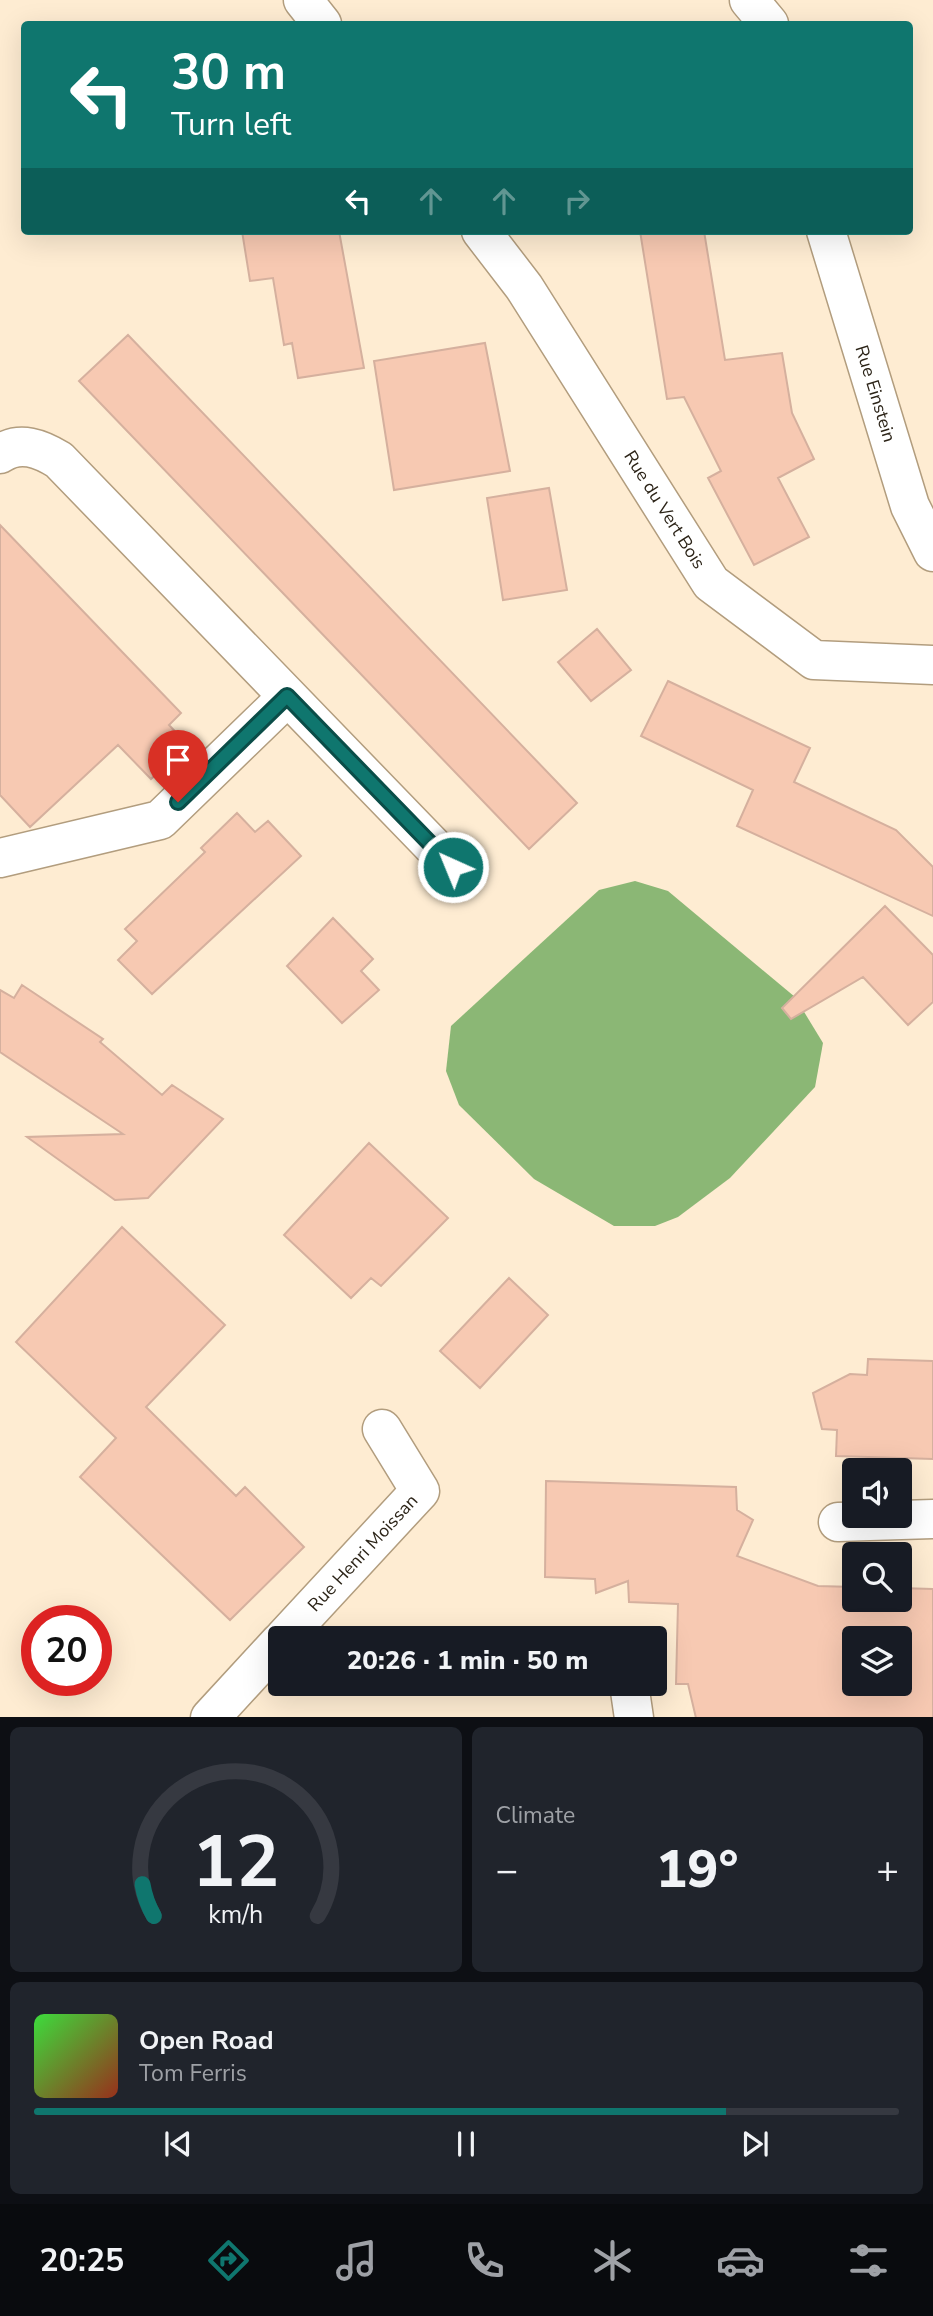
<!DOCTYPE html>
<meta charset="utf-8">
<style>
:root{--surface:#171b24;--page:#20242c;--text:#f1f3f6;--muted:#9ea1a6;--line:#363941;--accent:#0f766e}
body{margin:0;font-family:"Nunito Sans",sans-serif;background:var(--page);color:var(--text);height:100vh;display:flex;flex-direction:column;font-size:26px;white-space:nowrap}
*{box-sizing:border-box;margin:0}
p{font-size:23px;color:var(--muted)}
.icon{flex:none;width:38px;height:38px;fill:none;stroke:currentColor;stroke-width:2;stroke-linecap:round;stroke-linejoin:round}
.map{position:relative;height:1717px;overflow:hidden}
.sheet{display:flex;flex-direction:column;gap:10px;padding:10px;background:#0d0f14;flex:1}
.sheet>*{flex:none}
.top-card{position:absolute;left:21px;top:21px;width:892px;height:214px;border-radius:7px;box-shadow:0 7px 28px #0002;background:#0f766e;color:#fff;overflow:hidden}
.buttons{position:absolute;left:842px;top:1458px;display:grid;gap:14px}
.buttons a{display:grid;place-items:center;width:70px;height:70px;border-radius:7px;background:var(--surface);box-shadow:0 7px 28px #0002;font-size:35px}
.speed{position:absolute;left:21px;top:1605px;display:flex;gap:14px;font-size:35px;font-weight:700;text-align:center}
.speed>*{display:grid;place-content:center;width:91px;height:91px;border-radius:50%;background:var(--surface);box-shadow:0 7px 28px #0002;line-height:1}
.speed .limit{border:10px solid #d22;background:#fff;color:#111}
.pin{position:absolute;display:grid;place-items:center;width:60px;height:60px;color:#fff;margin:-72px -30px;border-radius:50% 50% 50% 0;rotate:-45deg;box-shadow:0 0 7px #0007}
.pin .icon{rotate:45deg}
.me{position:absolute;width:77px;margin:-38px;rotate:316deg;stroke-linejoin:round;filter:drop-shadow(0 0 5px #0008)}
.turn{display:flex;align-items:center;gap:24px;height:147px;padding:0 35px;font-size:32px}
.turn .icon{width:91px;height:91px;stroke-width:2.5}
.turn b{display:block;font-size:49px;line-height:60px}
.lanes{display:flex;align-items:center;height:66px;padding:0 35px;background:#0003;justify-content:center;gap:35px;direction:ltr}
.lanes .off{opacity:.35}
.big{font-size:52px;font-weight:800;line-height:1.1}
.sheet .widget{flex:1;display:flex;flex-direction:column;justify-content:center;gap:10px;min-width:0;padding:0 24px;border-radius:10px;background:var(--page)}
.sheet .dial{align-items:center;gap:0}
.dial svg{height:182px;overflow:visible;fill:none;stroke:var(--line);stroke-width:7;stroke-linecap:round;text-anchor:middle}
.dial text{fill:var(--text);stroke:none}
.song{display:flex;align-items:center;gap:21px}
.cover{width:84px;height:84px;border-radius:10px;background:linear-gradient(135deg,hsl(120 70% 55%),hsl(10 70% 35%))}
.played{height:7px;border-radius:4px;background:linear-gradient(90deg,var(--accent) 80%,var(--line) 80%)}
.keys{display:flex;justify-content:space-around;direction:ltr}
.heat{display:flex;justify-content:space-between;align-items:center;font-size:38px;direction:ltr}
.sheet .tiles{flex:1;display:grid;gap:10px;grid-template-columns:1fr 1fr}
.widget:last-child{grid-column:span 2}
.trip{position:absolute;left:268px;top:1626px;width:399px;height:70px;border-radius:7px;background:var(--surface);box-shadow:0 7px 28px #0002;font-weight:800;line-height:70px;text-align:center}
.dock{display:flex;height:112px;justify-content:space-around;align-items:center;background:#090b0e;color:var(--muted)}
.dock .icon{width:49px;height:49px}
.dock .on{color:var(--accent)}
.dock b{font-size:32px;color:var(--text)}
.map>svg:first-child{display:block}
.water{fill:#8bb775}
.building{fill:#f7c9b2;stroke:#d5b09e;stroke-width:2;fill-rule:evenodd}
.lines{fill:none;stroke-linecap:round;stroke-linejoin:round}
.minor-casing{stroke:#b29d7e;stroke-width:41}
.minor{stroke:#fff;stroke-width:38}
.route-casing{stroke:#0a4d48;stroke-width:18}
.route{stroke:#0f766e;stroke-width:12}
.labels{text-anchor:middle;stroke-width:5;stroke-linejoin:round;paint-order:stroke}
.street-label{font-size:18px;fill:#2c2418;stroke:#fcfcfc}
</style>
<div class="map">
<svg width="933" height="1718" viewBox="0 0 933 1718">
<rect width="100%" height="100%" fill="#feecd2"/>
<!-- water -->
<path class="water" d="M 635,881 L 668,891 L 795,997 L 823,1043 L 815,1087 L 730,1178 L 678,1217 L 655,1226 L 614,1226 L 534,1179 L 459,1105 L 446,1071 L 451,1026 L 599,890 Z"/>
<!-- building -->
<path class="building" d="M 242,231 L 339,231 L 364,368 L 298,378 L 292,343 L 284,345 L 273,278 L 250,281 Z
M 640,231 L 704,231 L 725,360 L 782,353 L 792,413 L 814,459 L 778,478 L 809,537 L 754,565 L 708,478 L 721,471 L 684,397 L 667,399 Z
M 128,335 L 577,803 L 529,849 L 79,381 Z
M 485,343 L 510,471 L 394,490 L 374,361 Z
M 549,488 L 567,590 L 503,600 L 487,498 Z
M 0,525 L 181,713 L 169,725 L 188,745 L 151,779 L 118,745 L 30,827 L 0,795 Z
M 597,629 L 631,670 L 591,701 L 558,662 Z
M 668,681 L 810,748 L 794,782 L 896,830 L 933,867 L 933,916 L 737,826 L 753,790 L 641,736 Z
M 237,813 L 255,832 L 268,821 L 301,856 L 152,994 L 118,960 L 137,941 L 125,929 L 205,852 L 201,848 Z
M 885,906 L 933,955 L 933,1002 L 908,1025 L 863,977 L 791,1019 L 782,1008 Z
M 333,918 L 373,959 L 361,971 L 379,990 L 342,1023 L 287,966 Z
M 22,985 L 103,1039 L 100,1042 L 162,1095 L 172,1085 L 223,1119 L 148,1198 L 115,1200 L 27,1137 L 123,1134 L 0,1052 L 0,990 L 14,998 Z
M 369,1143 L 448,1218 L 381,1286 L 371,1278 L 351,1298 L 284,1235 Z
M 122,1227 L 225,1325 L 146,1407 L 236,1496 L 245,1487 L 304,1547 L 230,1620 L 80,1477 L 116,1438 L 16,1342 Z
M 509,1278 L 548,1315 L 480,1388 L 440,1351 Z
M 868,1359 L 933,1361 L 933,1459 L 836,1456 L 837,1430 L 822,1429 L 813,1393 L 850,1374 L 867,1375 Z
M 546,1481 L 736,1487 L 737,1510 L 753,1520 L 737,1556 L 818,1586 L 854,1587 L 854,1600 L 900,1600 L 900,1588 L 933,1589 L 933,1718 L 696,1718 L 688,1684 L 676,1684 L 678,1604 L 629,1602 L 628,1581 L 596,1593 L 595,1579 L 545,1577 ZM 854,1638 L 900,1638 L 900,1684 L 854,1684 Z"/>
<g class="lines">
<defs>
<g id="minor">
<path d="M 303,0 L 322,24"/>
<path d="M 749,0 L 769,24"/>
<path id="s1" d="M 481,231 L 524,287 L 711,583 L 814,660 L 933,665"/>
<path id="s2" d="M 826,231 L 910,506 L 933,552"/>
<path d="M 0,454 C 20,440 41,449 59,460 L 453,867"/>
<path d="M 0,858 L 160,820 L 287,697"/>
<path d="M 838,1522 L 933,1519"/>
<path id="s3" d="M 284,1638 L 420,1491 L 382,1429"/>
<path d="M 629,1684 L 634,1718"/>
<path d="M 210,1718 L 280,1642"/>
</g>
</defs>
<!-- minor casing -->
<use href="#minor" class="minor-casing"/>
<!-- minor -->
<use href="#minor" class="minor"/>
</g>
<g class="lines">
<defs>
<path id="route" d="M 178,802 L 287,696 L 453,867"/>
</defs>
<!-- route casing -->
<use href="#route" class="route-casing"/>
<!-- route -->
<use href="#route" class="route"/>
</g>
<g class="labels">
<!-- street labels -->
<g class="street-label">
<text dy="6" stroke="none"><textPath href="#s2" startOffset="170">Rue Einstein</textPath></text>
<text dy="6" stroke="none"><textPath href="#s1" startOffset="334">Rue du Vert Bois</textPath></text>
<text dy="6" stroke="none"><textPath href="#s3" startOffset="116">Rue Henri Moissan</textPath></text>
</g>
</g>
</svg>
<div class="buttons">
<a><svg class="icon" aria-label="sound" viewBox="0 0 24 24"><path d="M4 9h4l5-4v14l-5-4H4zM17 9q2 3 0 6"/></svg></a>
<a><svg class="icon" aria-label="search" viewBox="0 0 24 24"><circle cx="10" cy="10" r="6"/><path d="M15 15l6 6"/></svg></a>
<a><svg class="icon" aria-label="layers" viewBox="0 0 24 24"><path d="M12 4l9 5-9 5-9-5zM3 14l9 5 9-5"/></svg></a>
</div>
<div class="speed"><div class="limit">20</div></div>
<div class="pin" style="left:178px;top:802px;background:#d93025"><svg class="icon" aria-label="arrive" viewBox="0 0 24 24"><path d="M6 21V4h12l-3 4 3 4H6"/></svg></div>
<svg class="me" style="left:453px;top:867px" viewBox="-20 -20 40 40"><circle r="17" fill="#0f766e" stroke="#fff" stroke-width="3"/><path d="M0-11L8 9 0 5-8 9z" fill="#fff"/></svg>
<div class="trip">20:26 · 1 min · 50 m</div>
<div class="top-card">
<div class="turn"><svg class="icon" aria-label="left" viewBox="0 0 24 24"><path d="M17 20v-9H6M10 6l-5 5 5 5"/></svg><div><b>30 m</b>Turn left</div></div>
<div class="lanes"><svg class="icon" aria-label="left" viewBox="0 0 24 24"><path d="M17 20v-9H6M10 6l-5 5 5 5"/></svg><svg class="icon off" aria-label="ahead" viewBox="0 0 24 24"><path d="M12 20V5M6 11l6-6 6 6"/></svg><svg class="icon off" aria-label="ahead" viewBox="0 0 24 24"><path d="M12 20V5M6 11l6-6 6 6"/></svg><svg class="icon off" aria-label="right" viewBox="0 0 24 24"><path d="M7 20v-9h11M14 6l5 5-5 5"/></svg></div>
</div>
</div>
<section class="sheet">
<div class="tiles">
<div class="widget dial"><svg viewBox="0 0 100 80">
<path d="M14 69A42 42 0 1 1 86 69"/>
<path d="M14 69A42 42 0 0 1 9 55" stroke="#0f766e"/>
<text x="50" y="56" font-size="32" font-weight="700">12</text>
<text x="50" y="72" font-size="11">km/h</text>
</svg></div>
<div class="widget"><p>Climate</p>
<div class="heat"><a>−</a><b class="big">19°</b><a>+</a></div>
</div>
<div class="widget">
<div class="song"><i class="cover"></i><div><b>Open Road</b><p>Tom Ferris</p></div></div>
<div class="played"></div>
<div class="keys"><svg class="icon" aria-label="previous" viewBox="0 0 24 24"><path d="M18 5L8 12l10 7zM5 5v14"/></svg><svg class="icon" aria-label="pause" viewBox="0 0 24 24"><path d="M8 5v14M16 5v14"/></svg><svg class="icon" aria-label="next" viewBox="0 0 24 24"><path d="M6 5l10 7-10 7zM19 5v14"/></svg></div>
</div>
</div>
</section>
<nav class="dock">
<b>20:25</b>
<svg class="icon on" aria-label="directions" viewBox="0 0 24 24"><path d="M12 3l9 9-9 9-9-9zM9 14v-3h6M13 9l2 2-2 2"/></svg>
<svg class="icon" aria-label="music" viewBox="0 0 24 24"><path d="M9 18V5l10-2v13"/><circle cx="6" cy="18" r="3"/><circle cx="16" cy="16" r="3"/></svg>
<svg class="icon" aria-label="phone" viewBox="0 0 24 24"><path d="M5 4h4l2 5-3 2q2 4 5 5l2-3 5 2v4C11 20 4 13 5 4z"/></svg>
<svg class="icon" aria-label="climate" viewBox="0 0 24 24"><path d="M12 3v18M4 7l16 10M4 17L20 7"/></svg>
<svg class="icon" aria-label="car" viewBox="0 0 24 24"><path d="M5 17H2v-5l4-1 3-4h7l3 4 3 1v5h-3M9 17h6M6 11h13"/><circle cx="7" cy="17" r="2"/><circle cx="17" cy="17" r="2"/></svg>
<svg class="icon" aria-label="filters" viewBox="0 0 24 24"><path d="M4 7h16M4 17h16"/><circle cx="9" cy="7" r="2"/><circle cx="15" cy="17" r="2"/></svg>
</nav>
